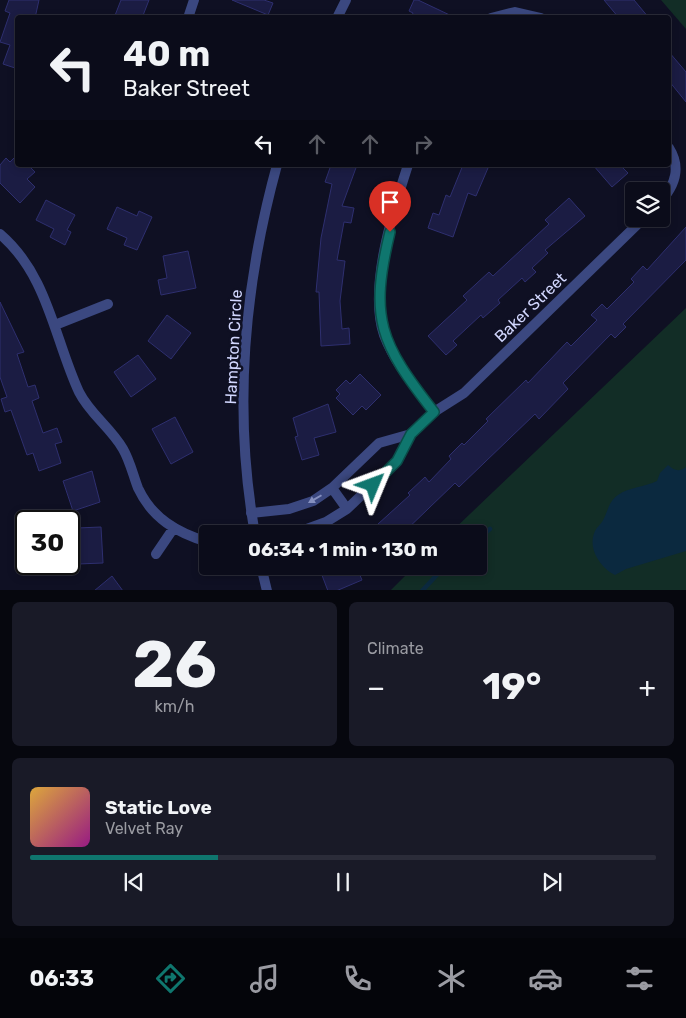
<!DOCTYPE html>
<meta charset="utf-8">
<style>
:root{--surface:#0b0c1a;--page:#191a27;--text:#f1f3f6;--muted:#9a9ba2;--line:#2b2c39;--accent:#0f766e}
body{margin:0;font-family:Rubik,sans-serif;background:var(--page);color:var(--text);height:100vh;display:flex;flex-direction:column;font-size:19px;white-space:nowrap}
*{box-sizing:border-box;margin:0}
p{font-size:16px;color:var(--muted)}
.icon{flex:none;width:28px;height:28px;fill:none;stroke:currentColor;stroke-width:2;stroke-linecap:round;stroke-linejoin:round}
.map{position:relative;height:590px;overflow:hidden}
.side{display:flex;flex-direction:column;gap:12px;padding:12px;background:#06070e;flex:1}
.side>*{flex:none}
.top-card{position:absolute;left:15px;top:15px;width:656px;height:152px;border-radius:5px;box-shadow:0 2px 8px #0003,0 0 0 1px var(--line);background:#0b0c1a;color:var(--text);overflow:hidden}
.buttons{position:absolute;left:625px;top:182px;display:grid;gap:10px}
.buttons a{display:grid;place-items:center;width:45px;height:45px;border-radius:5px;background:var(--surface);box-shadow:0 2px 8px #0003,0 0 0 1px var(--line);font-size:25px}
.speed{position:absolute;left:15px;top:510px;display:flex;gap:10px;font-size:25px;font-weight:700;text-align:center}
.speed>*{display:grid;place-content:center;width:65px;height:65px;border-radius:50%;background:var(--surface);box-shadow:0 2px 8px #0003,0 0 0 1px var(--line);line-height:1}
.speed .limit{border:2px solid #111;border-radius:8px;background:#fff;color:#111}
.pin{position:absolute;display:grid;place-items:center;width:42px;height:42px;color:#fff;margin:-51px -21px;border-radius:50% 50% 50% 0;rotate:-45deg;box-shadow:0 0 5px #0007}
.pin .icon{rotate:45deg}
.me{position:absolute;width:55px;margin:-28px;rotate:46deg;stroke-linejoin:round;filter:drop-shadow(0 0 4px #0008)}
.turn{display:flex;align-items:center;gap:18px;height:105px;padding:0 25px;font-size:22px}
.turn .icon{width:65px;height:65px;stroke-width:2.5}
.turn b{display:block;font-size:35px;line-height:42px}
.lanes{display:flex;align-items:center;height:48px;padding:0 25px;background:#0003;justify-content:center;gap:25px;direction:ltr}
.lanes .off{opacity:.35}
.big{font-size:38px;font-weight:700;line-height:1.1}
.side .tile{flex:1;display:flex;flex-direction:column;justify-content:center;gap:8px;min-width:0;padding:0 18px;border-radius:8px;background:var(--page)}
.side .dial{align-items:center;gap:0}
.dial b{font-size:65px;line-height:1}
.song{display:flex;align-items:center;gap:15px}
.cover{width:60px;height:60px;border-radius:8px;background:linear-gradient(135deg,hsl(40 70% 55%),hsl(310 70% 35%))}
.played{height:5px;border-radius:2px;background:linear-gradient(90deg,var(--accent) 30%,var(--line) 30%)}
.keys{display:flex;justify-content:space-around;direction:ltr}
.heat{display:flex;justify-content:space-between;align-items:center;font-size:28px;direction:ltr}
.side .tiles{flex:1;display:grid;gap:12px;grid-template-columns:1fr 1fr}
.tile:last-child{grid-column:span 2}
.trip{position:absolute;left:199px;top:525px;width:288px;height:50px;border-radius:5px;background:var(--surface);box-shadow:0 2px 8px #0003,0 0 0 1px var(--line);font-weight:700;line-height:50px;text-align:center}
.menu{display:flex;height:80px;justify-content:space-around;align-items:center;background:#04050a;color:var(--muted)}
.menu .icon{width:35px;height:35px}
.menu .on{color:var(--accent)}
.menu b{font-size:22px;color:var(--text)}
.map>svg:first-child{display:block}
.green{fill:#122d26}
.water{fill:#0b293f}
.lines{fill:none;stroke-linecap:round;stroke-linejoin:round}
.stream{stroke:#0b293f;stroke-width:4.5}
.building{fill:#1b1c43;stroke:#2e2f6f}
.minor{stroke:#3b4880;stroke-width:10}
.tertiary{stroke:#3b4880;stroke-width:10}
.oneway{fill:#8690bf}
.route-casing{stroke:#0a4d48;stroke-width:12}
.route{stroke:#0f766e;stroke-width:9}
.labels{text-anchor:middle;stroke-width:5;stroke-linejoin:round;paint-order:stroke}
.street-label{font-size:16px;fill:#d2d7fe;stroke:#0f1023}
</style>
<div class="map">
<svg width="686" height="591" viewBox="0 0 686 591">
<rect width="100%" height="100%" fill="#0f1023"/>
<!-- green -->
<path class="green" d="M 661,0 L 686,0 L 686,29 Z
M 686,308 L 686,590 L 390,591 L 415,566 L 478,566 L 478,534 L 449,534 Z"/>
<!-- water -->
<path class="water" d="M 668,465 C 675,471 679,472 686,467 L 686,551 L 626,569 L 615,575 C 600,567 587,548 595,531 C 597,527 600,525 602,522 C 608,512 608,502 618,495 C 629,487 645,487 657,481 L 660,473 Z"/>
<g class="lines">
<!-- stream -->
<path class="stream" d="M 478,539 L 490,529
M 422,591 L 445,566"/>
</g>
<!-- building -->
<path class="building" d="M 9,0 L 39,0 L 35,18 L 18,18 L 18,69 L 3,64 L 10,45 L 0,42 L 10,13 L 5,11 Z
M 121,0 L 149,0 L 142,18 L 114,18 Z
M 232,0 L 264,0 L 273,3 L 268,15 Z
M 414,0 L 418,0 L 456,18 L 411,18 L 413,13 L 409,11 Z
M 604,0 L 634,0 L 649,18 L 619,18 Z
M 669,52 L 686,72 L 686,102 L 669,81 Z
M 18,154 L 18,165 L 28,165 L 35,172 L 27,179 L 35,187 L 20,203 L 0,183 L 0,165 L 6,158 L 10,162 Z
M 331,165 L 357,165 L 342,206 L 354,208 L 351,223 L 344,222 L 337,260 L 345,261 L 340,301 L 342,329 L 349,328 L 350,344 L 321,346 L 319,292 L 316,292 L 321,238 L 332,184 L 325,182 Z
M 463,165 L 482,165 L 488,168 L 476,196 L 468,193 L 453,237 L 428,228 L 433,213 L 439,215 L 446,195 L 450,197 Z
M 593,165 L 620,165 L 628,173 L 612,187 Z
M 569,198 L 585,216 L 545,250 L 548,253 L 532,268 L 536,272 L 525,282 L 522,278 L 498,300 L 500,303 L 483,318 L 481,315 L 453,341 L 457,345 L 446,355 L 428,336 L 467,300 L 463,296 L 489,272 L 493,276 L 549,224 L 545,220 Z
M 46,200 L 75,215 L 67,230 L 71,232 L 65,245 L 50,237 L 54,229 L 36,220 Z
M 117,207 L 137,216 L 139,211 L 152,217 L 137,250 L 124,245 L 127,238 L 107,229 Z
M 686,227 L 686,260 L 623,324 L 626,327 L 615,338 L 611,334 L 563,383 L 568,389 L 539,419 L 535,414 L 459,487 L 455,483 L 402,534 L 367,534 L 410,495 L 408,493 L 425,477 L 429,482 L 451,459 L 449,456 L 462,443 L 464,445 L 488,421 L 486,419 L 526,380 L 528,383 L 567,342 L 571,346 L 597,320 L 591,315 L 602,304 L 607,309 L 634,282 L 631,279 L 643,266 L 647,270 Z
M 188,251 L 196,288 L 161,295 L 158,280 L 167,278 L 163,256 Z
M 0,302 L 24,352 L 17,354 L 28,387 L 35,385 L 39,398 L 32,401 L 43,433 L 57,428 L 62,442 L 55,444 L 61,463 L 39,471 L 33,453 L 27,455 L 11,410 L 5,412 L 1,399 L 7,397 L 0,377 Z
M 167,315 L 191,333 L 171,359 L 148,341 Z
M 138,355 L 156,379 L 131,397 L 114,372 Z
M 360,374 L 381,395 L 366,410 L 362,406 L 353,415 L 336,398 L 340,394 L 336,390 L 346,380 L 350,384 Z
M 328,404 L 336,432 L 314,438 L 319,455 L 302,460 L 295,437 L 298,436 L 293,418 Z
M 175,417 L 193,452 L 171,464 L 152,429 Z
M 92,471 L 100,502 L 73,511 L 63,481 Z
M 101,527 L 103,563 L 78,564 L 77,528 Z
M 330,566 L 356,566 L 362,580 L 336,591 L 328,591 L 320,570 Z
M 112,576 L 123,591 L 94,591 Z"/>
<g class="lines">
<!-- minor -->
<path class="minor" d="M 188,18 L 194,0
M 491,18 L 515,12 L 541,18
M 408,165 C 393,211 368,288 384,335 C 395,364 415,387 434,412
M 661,201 C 676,184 681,167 669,148
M 0,234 C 48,275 54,338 79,392 C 90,414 111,428 123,449 C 130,461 133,475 138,488 C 152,518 177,533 208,542
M 55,325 L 108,304
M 332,488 L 347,509
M 251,513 L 289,509 L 313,501 L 332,488 L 379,443 L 411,434
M 293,534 L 326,522 L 347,509 L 397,461 L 411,434 L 434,412 L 464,393 L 643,219
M 156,554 L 173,529"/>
<!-- tertiary -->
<path class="tertiary" d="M 337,18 L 346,0
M 255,534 C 233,411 244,285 277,165
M 261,566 L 267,591"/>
</g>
<!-- one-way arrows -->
<defs><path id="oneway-solid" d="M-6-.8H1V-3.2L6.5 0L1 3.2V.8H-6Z" transform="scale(1.25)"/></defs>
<use class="oneway" href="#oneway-solid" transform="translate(315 499) rotate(150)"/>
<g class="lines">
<defs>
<path id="route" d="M 373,485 L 397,461 L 411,434 L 434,412 C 380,343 369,319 390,232"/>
</defs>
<!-- route casing -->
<use href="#route" class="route-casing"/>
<!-- route -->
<use href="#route" class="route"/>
</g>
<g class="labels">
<!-- street labels -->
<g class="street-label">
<text transform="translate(530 307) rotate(-44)" y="6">Baker Street</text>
<text transform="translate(233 347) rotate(-87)" y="6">Hampton Circle</text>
</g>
</g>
</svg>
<div class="buttons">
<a><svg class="icon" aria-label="layers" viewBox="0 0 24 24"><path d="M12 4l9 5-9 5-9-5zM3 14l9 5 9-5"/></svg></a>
</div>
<div class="speed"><div class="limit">30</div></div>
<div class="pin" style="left:390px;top:232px;background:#d93025"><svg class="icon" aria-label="arrive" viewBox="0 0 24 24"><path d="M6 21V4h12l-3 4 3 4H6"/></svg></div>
<svg class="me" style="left:373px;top:485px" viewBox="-20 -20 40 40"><path d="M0-17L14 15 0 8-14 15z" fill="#0f766e" stroke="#fff" stroke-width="4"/></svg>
<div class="trip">06:34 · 1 min · 130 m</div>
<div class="top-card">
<div class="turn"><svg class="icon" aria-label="left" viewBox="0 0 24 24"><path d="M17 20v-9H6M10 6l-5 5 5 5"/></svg><div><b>40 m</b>Baker Street</div></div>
<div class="lanes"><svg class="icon" aria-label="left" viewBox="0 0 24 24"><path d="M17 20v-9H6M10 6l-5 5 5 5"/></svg><svg class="icon off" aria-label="ahead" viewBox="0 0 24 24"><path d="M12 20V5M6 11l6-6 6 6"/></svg><svg class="icon off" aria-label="ahead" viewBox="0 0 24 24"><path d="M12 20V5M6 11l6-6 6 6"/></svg><svg class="icon off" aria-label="right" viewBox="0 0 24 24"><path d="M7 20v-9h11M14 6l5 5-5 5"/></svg></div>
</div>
</div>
<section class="side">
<div class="tiles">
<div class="tile dial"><b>26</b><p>km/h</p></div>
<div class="tile"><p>Climate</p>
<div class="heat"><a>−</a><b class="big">19°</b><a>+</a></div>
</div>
<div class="tile">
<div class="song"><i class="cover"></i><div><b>Static Love</b><p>Velvet Ray</p></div></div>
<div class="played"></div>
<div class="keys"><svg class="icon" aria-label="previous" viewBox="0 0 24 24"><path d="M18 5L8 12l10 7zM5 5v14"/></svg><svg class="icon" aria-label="pause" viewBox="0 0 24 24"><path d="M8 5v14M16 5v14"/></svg><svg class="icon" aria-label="next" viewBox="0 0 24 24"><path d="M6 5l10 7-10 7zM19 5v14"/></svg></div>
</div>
</div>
</section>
<nav class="menu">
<b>06:33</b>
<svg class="icon on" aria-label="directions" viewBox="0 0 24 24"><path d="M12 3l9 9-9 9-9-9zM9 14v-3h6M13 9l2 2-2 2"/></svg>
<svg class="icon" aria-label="music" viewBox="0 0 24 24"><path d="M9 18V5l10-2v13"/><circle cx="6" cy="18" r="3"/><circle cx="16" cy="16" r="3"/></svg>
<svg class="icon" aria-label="phone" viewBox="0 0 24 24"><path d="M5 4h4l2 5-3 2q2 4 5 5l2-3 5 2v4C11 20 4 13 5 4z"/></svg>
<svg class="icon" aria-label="climate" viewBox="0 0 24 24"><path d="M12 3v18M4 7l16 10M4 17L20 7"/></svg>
<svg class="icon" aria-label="car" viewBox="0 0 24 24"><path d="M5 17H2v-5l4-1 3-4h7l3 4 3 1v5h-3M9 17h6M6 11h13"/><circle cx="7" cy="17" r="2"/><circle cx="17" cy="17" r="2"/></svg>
<svg class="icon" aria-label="filters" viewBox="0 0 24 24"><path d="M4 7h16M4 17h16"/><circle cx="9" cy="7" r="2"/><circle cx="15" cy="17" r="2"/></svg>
</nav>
